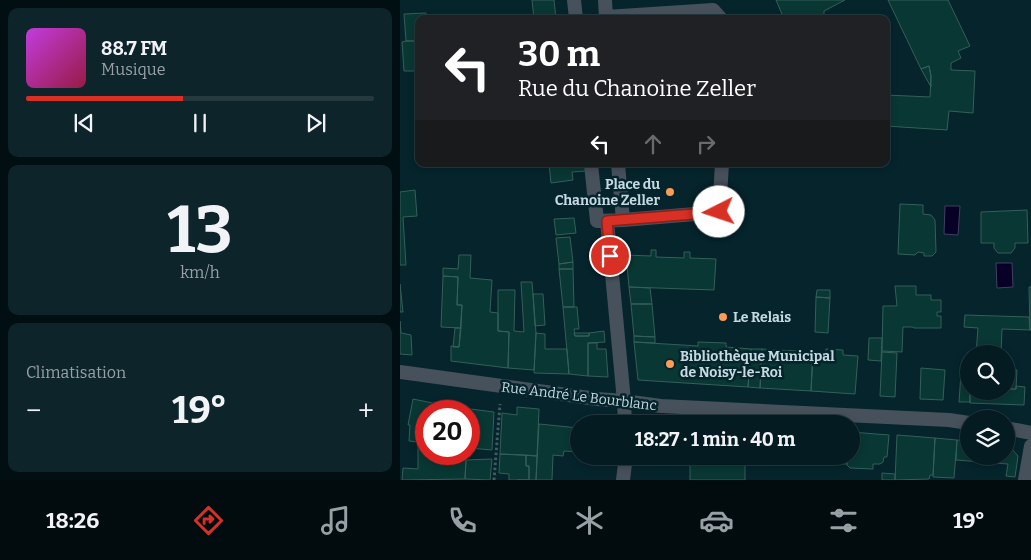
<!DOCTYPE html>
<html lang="fr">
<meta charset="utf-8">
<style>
:root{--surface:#041b21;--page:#0d242a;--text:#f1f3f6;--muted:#97a1a5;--line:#25393f;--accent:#d93025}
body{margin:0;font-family:Bitter,serif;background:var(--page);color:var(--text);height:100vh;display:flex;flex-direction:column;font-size:19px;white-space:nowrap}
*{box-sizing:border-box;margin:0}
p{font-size:16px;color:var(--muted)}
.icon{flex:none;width:28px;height:28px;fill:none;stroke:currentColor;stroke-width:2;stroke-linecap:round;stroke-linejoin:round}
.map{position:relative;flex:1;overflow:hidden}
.sheet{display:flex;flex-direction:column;gap:8px;padding:8px;background:#020f12;width:400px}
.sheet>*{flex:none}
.hud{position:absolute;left:15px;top:15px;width:475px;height:152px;border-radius:10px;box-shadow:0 2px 8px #0003,0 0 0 1px var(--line);background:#202124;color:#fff;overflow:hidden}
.controls{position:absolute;left:560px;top:345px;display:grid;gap:10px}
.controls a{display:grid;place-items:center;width:55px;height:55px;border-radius:50%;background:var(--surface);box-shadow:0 2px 8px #0003,0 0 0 1px var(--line);font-size:25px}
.speed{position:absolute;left:15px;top:400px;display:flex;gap:10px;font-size:25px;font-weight:700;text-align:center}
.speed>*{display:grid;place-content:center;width:65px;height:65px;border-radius:50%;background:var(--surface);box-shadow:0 2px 8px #0003,0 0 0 1px var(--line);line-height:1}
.speed .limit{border:8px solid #d22;background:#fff;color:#111}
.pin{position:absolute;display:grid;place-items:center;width:42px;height:42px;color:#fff;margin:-21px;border:2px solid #fff;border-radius:50%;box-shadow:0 1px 5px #0007}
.me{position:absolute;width:55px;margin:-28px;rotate:266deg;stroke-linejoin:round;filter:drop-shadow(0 0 4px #0008)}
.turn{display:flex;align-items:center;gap:18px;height:105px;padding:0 20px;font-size:22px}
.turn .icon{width:65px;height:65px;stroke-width:2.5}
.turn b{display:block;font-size:35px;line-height:42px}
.lanes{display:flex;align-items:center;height:48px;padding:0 20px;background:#0003;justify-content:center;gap:25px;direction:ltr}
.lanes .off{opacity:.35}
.big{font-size:38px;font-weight:700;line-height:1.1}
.sheet .widget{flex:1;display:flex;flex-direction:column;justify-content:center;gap:8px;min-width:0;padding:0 18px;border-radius:10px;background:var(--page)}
.sheet .dial{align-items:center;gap:0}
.dial b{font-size:65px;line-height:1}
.song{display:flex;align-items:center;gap:15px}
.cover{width:60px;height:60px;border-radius:8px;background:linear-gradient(135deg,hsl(290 70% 55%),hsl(340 70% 35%))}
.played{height:5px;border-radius:2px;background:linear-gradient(90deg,var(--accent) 45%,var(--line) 45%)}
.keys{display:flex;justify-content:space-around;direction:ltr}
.heat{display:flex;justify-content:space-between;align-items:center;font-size:28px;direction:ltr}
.trip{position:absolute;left:170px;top:415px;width:290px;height:50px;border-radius:25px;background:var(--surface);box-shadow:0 2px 8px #0003,0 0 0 1px var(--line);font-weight:700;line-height:50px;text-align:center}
.dock{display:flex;height:80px;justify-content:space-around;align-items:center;background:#020b0d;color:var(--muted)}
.dock .icon{width:35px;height:35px}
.dock .active{color:var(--accent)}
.dock b{font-size:22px;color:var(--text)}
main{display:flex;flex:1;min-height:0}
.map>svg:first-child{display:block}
.water{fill:#080027;stroke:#41415e}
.building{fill:#093733;stroke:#355f5a}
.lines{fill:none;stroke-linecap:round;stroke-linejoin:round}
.path{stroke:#415d64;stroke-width:3;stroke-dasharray:2.5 2.5;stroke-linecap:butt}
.service{stroke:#47515c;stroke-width:14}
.minor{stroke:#47515c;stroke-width:14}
.tertiary{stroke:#47515c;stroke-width:14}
.route-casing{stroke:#8d1f18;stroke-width:12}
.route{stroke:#d93025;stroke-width:9}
.poi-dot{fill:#fd9c55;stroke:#05242c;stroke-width:2}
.labels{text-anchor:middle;stroke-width:5;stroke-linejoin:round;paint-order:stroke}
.poi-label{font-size:14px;font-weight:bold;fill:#c5d9e0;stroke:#05242c;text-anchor:start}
.street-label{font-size:14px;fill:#c5d9e0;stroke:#05242c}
</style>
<main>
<section class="sheet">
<div class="widget">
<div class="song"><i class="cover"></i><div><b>88.7 FM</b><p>Musique</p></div></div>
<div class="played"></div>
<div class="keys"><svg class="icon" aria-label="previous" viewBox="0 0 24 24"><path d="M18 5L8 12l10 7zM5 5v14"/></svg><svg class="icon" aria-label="pause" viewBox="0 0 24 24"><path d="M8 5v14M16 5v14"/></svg><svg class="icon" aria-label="next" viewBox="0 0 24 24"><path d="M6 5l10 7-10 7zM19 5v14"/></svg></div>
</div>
<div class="widget dial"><b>13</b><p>km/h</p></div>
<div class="widget"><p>Climatisation</p>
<div class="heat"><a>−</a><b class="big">19°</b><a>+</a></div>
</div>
</section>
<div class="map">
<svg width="631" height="480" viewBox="0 0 631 480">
<rect width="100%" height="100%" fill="#05242c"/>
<!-- water -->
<path class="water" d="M 545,206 L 560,206 L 558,235 L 544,234 Z
M 596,263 L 612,263 L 613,287 L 597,288 Z"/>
<!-- building -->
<path class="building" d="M 132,0 L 154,0 L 156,19 L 134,19 Z
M 376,0 L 445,0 L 424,11 L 424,15 L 417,19 L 384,19 Z
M 488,0 L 548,0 L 570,46 L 558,51 L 561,58 L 551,63 L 551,70 L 575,71 L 573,113 L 549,111 L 547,130 L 486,126 L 486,95 L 530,97 L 531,76 L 529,66 L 521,69 Z
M 26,13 L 26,19 L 19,19 L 19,41 L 6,41 L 4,14 Z
M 6,41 L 19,41 L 19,78 L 17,79 L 16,71 L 4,71 L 2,42 Z
M 529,66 L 531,76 L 531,87 L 521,69 Z
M 149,164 L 186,164 L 186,171 L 172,172 L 173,180 L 151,183 Z
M 15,190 L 17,216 L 3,217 L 6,265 L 0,265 L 0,192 Z
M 500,204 L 523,205 L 523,214 L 531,215 L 535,220 L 536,252 L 532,256 L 524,256 L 524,253 L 518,252 L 515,255 L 498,254 Z
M 627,210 L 628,243 L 615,243 L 615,248 L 611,253 L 598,253 L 594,248 L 594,243 L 581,243 L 581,212 Z
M 174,218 L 176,233 L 156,235 L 154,219 Z
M 170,237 L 173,262 L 159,264 L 156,238 Z
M 251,250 L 256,250 L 256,257 L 284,258 L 284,252 L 290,252 L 290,258 L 316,259 L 314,290 L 229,287 L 226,255 L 251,256 Z
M 59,255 L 71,255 L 70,278 L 92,280 L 90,312 L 98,313 L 98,331 L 109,332 L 108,368 L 51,361 L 51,346 L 59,347 L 62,305 L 57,305 L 58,277 L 43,276 L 43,268 L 58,269 Z
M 173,262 L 173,269 L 159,269 L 159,264 Z
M 159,269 L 173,269 L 174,307 L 163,307 Z
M 43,276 L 58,277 L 57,305 L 62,305 L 61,328 L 41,327 Z
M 121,282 L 132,282 L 136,333 L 134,370 L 108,368 L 109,332 L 98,331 L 98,290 L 115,290 L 114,331 L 124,332 Z
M 0,284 L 3,312 L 0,312 Z
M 495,286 L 516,286 L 516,295 L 531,295 L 531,300 L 541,300 L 541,312 L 537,312 L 537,316 L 541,316 L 541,328 L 514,328 L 513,327 L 503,327 L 502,352 L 482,351 L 483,306 L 497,306 Z
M 229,287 L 250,288 L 252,304 L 231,304 Z
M 629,287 L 631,287 L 631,330 L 630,330 Z
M 417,290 L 430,290 L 430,298 L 416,297 Z
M 133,294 L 143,294 L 145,325 L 135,326 Z
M 416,297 L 430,298 L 428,333 L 415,332 Z
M 231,304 L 252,304 L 255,337 L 234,336 Z
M 163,307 L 177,307 L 179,329 L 174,329 L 175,336 L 189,336 L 189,333 L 204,331 L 205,342 L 188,343 L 188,376 L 169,374 Z
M 565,315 L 629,317 L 630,330 L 602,329 L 601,354 L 576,354 L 578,328 L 564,327 Z
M 0,321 L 1,333 L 11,335 L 12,355 L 0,354 Z
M 55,328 L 61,328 L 59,347 L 53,347 Z
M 136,333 L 145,334 L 145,349 L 167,349 L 169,374 L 134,373 Z
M 174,333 L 189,333 L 189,336 L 175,336 Z
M 234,336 L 255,337 L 255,343 L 234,342 Z
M 469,338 L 482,338 L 481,361 L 468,360 Z
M 234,342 L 298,346 L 298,342 L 326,343 L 326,347 L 351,349 L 348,387 L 238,380 Z
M 188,343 L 197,343 L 197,349 L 206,349 L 208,377 L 188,376 Z
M 351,349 L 362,349 L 360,388 L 348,387 Z
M 362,349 L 413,352 L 411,391 L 360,388 Z
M 426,349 L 443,350 L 443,355 L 458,356 L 455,394 L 411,391 L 413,352 L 426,353 Z
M 482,352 L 497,353 L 495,397 L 480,396 Z
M 521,368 L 545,370 L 543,400 L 520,399 Z
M 606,369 L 617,370 L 616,389 L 606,389 Z
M 561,373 L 569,374 L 570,402 L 559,402 Z
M 616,386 L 625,387 L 624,405 L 570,403 L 570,391 L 606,391 L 606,389 L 616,389 Z
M 13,399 L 47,406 L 47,411 L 26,411 L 26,454 L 45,454 L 45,460 L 66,460 L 65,479 L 2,480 L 3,468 L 18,469 L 18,442 L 9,441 L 10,425 L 8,425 Z
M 47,406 L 94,412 L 92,450 L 69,448 L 69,411 L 47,411 Z
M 117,407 L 139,409 L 137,456 L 100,454 L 102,413 L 117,415 Z
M 139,424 L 179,428 L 179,452 L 164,451 L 163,456 L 153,455 L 152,480 L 136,480 Z
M 451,432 L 489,435 L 487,457 L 484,457 L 483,462 L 480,464 L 473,464 L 473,469 L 450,468 L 447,465 L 448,456 L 451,456 Z
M 497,435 L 535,438 L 533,475 L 530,475 L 529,479 L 495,480 Z
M 535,438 L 557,440 L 554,478 L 533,477 Z
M 557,440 L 569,441 L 569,456 L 606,456 L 606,446 L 611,448 L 618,456 L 615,477 L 606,476 L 608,464 L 556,460 Z
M 45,454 L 66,454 L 66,460 L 45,460 Z
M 100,454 L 126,455 L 126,466 L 129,466 L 129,480 L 109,480 L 109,474 L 99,473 Z
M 126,455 L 137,456 L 136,480 L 117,480 L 129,480 L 129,466 L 126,466 Z
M 440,456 L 448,456 L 447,464 L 440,464 Z
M 92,459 L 90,480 L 65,479 L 66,460 Z
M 290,461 L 345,461 L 345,480 L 290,480 Z
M 482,473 L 495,474 L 495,480 L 482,480 Z"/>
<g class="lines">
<!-- path -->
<path class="path" d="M 94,480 L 100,404"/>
<!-- service -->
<path class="service" d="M 174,0 L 176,19
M 205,0 L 206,19
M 206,17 L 313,10 L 321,19
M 191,164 L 197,221 L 223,220 L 218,164
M 223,220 L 319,212 L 322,164
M 207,221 L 224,401"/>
<!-- minor -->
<path class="minor" d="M 0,372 L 197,399 L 224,401 L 225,424
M 223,480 L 226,456
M 625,480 L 631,446"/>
<!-- tertiary -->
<path class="tertiary" d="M 224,401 L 261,406 L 549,420 L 569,423
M 606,428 L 631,433"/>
</g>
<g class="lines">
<defs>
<path id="route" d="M 210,256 L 207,221 L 319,212"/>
</defs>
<!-- route casing -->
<use href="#route" class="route-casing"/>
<!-- route -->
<use href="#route" class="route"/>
</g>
<!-- markers -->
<g class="poi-dot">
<circle cx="270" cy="192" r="5"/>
<circle cx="323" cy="317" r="5"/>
<circle cx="270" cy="364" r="5"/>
</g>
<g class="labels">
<!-- poi labels -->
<g class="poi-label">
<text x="260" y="189" text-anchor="end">Place du<tspan x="260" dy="16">Chanoine Zeller</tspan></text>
<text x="333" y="322">Le Relais</text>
<text x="280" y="361">Bibliothèque Municipal<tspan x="280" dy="16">de Noisy-le-Roi</tspan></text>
</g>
<!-- street labels -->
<g class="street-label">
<text transform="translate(179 396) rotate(7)" y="5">Rue André Le Bourblanc</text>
</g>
</g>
</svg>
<div class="controls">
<a><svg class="icon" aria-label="search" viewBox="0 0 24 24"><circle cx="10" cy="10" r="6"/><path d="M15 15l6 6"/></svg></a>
<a><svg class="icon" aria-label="layers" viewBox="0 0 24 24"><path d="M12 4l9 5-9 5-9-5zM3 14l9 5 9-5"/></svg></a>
</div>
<div class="speed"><div class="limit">20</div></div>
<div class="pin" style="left:210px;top:256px;background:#d93025"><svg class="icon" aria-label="arrive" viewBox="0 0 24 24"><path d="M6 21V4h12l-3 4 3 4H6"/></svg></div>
<svg class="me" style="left:319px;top:212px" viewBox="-20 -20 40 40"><circle r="19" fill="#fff"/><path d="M0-13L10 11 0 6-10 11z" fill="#d93025"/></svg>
<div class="trip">18:27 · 1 min · 40 m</div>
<div class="hud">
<div class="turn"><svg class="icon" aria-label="left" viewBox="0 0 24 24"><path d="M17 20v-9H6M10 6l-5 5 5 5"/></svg><div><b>30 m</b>Rue du Chanoine Zeller</div></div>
<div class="lanes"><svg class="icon" aria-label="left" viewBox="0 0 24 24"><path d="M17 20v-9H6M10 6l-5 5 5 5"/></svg><svg class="icon off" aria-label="ahead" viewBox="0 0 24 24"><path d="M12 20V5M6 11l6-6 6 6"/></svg><svg class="icon off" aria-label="right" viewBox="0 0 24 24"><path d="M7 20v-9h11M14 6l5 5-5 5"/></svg></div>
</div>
</div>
</main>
<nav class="dock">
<b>18:26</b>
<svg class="icon active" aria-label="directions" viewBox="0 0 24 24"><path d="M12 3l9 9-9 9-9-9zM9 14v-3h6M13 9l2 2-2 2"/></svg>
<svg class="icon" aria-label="music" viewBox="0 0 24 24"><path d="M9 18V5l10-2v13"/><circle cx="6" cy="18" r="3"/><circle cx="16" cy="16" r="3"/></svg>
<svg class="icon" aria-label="phone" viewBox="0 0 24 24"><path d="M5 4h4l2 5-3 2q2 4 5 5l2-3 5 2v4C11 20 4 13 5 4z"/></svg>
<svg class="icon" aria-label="climate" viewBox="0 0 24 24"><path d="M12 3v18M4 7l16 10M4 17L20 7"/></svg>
<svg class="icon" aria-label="car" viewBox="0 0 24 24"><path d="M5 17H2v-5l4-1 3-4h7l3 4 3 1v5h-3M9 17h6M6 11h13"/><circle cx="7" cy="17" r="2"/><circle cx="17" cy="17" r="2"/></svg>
<svg class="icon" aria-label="filters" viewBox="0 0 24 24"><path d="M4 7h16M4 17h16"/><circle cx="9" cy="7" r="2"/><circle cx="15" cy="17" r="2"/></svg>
<b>19°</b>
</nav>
